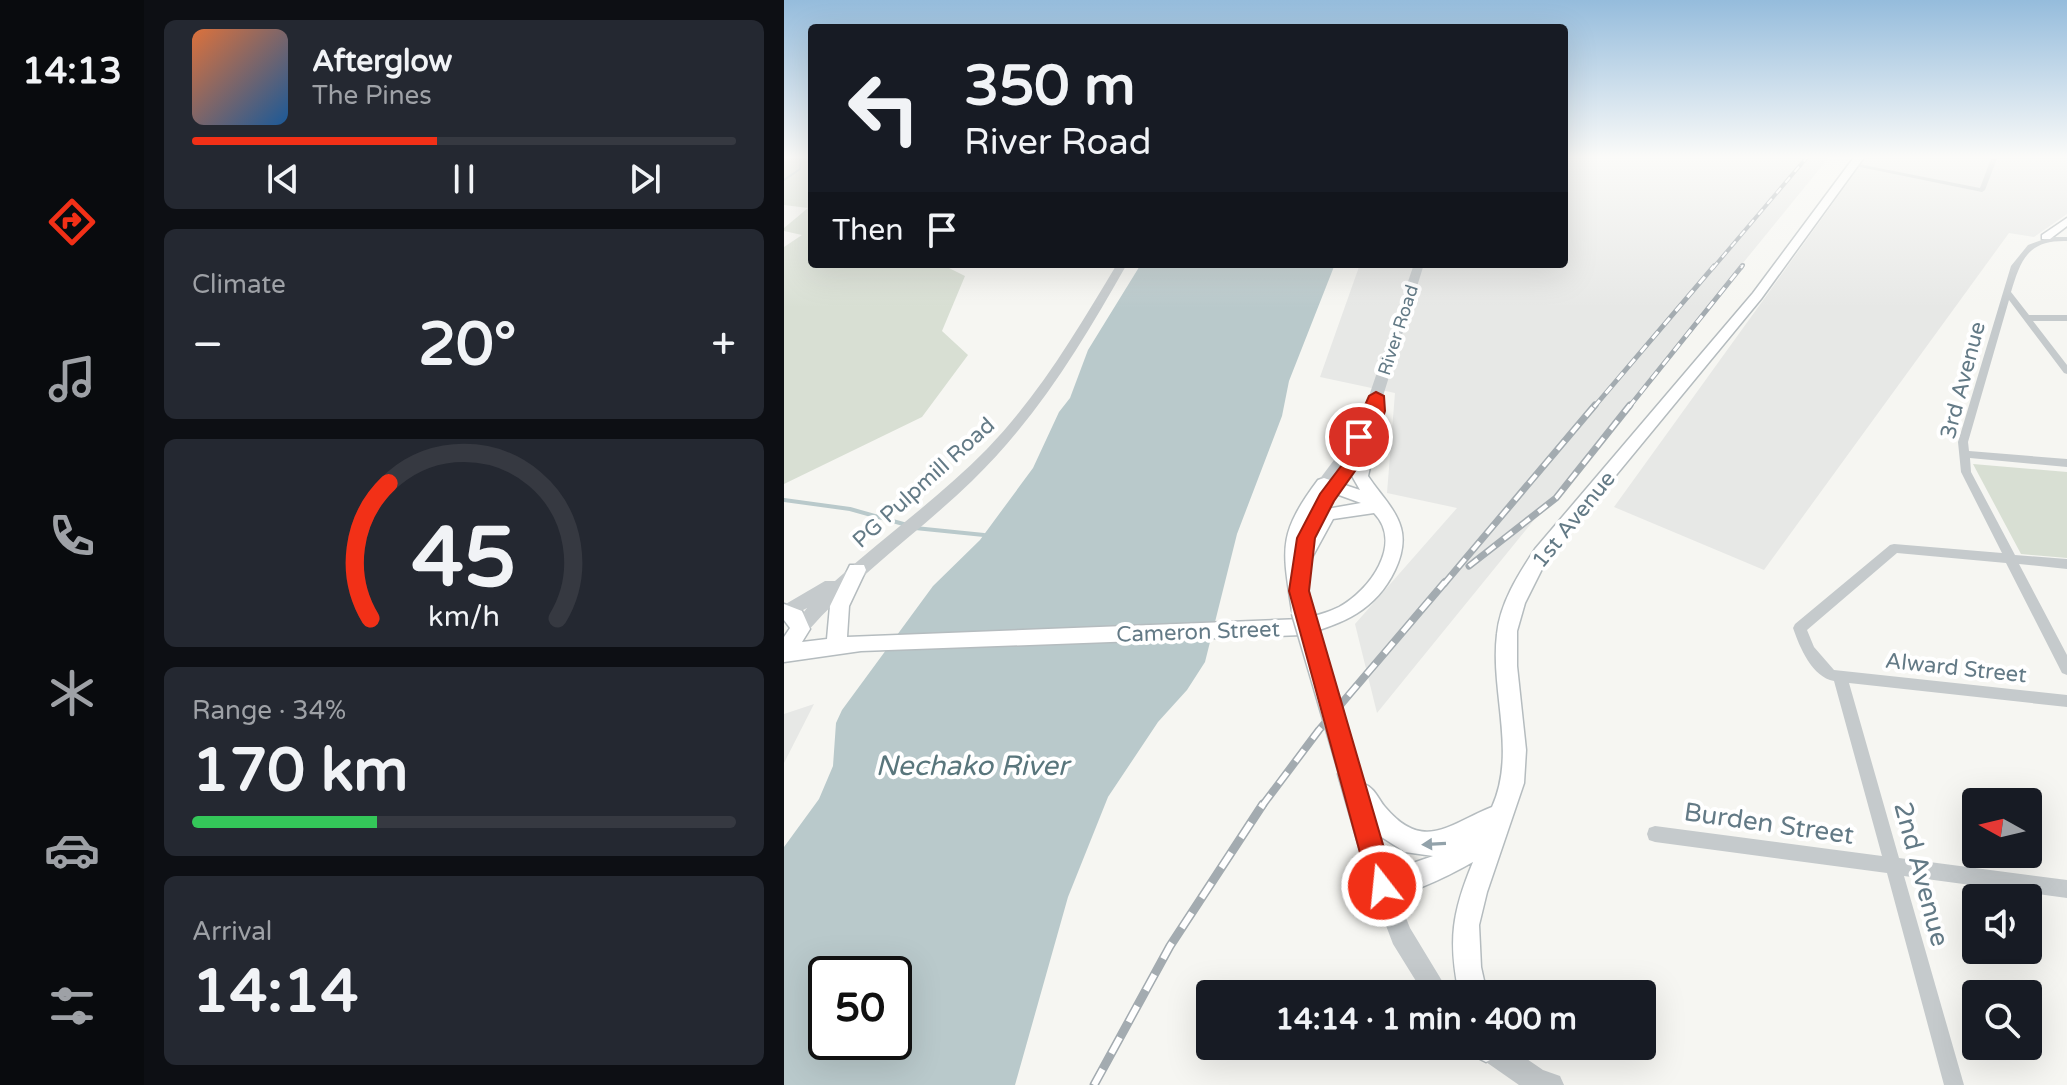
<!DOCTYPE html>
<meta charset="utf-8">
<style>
:root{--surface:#171b24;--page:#242831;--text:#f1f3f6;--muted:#9ea1a6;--line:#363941;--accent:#f23017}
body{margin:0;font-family:"Varela Round",sans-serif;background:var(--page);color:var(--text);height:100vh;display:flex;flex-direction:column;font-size:30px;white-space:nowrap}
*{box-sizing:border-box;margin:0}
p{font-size:26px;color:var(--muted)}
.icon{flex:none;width:44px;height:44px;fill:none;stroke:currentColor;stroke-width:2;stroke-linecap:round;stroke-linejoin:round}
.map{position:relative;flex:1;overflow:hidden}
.details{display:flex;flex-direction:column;gap:20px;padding:20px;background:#0d0f14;width:640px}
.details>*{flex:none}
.hud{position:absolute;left:24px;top:24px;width:760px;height:244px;border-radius:8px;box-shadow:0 8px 32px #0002;background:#171b24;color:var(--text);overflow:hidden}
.needle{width:52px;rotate:278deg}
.tools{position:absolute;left:1178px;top:788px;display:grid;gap:16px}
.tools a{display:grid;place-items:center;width:80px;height:80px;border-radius:8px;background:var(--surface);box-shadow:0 8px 32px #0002;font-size:40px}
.speed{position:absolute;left:24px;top:956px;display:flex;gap:16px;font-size:40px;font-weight:700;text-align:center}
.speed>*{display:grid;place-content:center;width:104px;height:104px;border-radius:50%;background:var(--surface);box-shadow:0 8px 32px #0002;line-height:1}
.speed .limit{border:4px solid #111;border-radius:12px;background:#fff;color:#111}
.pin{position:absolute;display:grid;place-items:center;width:68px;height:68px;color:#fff;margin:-34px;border:4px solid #fff;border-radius:50%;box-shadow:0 2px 8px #0007}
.me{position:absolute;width:88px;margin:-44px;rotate:344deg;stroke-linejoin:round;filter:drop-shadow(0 0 6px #0008)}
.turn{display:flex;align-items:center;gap:28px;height:168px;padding:0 24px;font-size:36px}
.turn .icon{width:104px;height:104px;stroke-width:2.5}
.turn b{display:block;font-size:56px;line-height:68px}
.then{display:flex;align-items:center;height:76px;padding:0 24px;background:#0003;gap:16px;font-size:30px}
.big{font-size:60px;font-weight:700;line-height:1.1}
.details .widget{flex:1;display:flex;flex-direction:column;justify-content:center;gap:12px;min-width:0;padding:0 28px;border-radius:12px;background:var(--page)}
.details .dial{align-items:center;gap:0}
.dial svg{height:208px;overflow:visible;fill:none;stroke:var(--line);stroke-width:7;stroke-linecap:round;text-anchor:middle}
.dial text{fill:var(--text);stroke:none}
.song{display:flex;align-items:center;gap:24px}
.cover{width:96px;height:96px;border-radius:12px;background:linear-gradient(135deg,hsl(20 70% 55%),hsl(210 70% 35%))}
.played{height:8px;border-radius:4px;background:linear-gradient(90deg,var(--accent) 45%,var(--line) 45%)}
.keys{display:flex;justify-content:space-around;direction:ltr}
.heat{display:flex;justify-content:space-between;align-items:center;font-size:44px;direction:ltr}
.charge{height:12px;border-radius:6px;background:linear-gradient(90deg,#34c759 34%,var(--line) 0)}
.trip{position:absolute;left:412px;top:980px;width:460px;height:80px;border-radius:8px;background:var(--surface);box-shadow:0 8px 32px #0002;font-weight:700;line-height:80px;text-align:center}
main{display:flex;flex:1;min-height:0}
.tabs{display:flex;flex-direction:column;width:144px;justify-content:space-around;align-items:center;background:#090b0e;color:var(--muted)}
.tabs .icon{width:56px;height:56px}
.tabs .on{color:var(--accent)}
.tabs b{font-size:36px;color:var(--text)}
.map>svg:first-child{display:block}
.built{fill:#e7e8e6}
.green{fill:#d8dfd3}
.water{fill:#b9c9cb;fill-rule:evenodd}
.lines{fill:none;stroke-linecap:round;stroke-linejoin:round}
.stream-far1{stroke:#b9c9cb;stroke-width:2}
.stream{stroke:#b9c9cb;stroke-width:4}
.secondary-casing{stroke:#b5bcbf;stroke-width:3}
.minor{fill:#c5cacc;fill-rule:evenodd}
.tertiary{fill:#c5cacc;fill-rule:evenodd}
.secondary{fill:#fff;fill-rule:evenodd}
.rail-far4-casing{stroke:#a3abb0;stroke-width:4}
.rail-far3-casing{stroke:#a3abb0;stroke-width:5}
.rail-far2-casing{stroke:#a3abb0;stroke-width:7}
.rail-far1-casing{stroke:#a3abb0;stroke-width:8}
.rail-casing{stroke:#a3abb0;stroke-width:9}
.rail-far4{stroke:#fff;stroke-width:2;stroke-dasharray:7;stroke-linecap:butt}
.rail-far3{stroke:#fff;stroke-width:3;stroke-dasharray:9;stroke-linecap:butt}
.rail-far2{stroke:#fff;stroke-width:4;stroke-dasharray:11;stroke-linecap:butt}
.rail-far1{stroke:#fff;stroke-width:5;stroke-dasharray:14;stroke-linecap:butt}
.rail{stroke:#fff;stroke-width:6;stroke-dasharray:18;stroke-linecap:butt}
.secondary-bridge-casing{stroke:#b5bcbf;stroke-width:24;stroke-linecap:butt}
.secondary-bridge{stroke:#fff;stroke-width:21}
.oneway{fill:#92a2aa}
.route{fill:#f23017;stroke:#9d1f0f;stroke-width:2}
.labels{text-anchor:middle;stroke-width:8;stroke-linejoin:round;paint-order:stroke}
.far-street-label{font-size:18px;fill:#637a86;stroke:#fff}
.street-label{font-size:22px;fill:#637a86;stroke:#fff}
.near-street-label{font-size:26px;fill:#637a86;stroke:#fff}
.near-water-label{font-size:28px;font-style:italic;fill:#59767c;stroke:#fff}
</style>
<main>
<nav class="tabs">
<b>14:13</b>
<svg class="icon on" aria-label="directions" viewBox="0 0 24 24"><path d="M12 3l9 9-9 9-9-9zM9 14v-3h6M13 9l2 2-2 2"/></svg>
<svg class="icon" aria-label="music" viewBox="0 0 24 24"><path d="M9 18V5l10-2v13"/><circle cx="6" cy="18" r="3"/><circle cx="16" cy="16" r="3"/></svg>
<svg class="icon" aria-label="phone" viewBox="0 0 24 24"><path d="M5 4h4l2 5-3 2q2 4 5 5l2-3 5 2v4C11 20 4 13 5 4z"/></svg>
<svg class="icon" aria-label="climate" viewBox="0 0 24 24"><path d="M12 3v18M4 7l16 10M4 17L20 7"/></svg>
<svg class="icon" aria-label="car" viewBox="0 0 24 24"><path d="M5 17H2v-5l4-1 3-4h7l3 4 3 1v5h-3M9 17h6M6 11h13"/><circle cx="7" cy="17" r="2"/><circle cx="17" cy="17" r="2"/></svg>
<svg class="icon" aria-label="filters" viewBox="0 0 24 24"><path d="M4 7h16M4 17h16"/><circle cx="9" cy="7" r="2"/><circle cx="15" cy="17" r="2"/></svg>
</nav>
<section class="details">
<div class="widget">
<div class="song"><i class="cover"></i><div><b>Afterglow</b><p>The Pines</p></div></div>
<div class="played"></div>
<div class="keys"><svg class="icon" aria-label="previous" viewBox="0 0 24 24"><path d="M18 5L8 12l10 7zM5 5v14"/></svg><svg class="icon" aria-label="pause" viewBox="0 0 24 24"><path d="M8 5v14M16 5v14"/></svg><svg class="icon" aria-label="next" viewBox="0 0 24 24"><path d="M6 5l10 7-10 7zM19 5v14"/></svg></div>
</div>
<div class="widget"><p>Climate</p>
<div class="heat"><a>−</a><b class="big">20°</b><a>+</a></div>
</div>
<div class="widget dial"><svg viewBox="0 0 100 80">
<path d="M14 69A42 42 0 1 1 86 69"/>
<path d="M14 69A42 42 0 0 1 21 17" stroke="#f23017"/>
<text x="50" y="56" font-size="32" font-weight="700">45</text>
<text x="50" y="72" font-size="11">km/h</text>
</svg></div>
<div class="widget"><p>Range · 34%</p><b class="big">170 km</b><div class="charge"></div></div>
<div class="widget"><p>Arrival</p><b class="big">14:14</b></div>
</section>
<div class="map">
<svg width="1283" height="1085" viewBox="0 0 1283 1085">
<rect width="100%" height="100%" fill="#f6f6f2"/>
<!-- built -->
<path class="built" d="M 780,156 L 1046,156 L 593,713 L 571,624 L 673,508 L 603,493 L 611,393 L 536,377 L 576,264 L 780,264 Z
M 1083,156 L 1283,156 L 1283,214 L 1250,237 L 1225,233 L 980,570 L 830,507 Z
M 30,704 L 0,763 L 0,714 Z"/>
<!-- green -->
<path class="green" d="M 0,156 L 28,156 L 28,264 L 157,264 L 181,276 L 158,331 L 184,355 L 138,417 L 0,484 L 0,247 L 18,235 L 0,231 L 0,228 L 24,208 L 0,205 Z
M 1189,464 L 1283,472 L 1283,558 L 1237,554 Z"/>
<!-- water -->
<path class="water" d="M 357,264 L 551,264 L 505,381 L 498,416 L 453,534 L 421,662 L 403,690 L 374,722 L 324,797 L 284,897 L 231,1085 L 0,1085 L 0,847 L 35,799 L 49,766 L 52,723 L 58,710 L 149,586 L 196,540 L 249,468 L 275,412 L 286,398 L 304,350 ZM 42,974 L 110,974 L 110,1042 L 42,1042 Z"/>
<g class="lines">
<!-- stream-far1 -->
<path class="stream-far1" d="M 0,180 L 16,169 L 17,156"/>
<!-- stream -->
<path class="stream" d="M 0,500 L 66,509 L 123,525
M 131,528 L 200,535"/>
<defs>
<path id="secondary" d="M 1071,156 L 1081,156 L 977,299 L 763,559 L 741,603 L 733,631 L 733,666 L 742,750 L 740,783 L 703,892 L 695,925 L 697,967 L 703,994 L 675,994 C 664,941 668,912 689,862 C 668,874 611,904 589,895 L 554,774 L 558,766 L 566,763 L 574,766 L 580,784 C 591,788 594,799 601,807 C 640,853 665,824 708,807 C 733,752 706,692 713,634 C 716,603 734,575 751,549 L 969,293 ZM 596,836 L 621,852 L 649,856 L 606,871 Z
M 1283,218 L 1283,226 L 1266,239 L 1258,239 L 1258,235 Z
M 584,436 L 592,441 L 584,476 C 595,493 612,509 617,528 C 621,542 617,557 611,570 C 592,610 559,624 518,635 L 77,651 L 0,662 L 0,637 L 6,628 L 0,620 L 0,604 L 18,611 L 26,629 L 18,642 L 43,639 L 46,606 L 66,565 L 80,565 L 82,570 L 65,606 L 63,637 L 518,619 C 530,616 543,613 555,607 C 585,591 620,544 590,513 L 549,519 L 525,563 L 520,565 L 528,611 L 525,616 L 511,616 L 508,611 C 498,547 494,534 534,480 L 540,478 L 576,490 L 568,476 L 576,441 ZM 544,491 L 577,503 L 537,510 L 518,543 L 526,519 Z
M 687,1046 L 717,1046 L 717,1047 L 712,1057 L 702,1062 L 692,1057 Z"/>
</defs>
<!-- secondary casing -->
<use href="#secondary" class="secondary-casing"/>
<!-- minor -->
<path class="minor" d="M 1208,156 L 1214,156 L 1201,190 L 1198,192 L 1066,165 L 1069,163 L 1196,188 Z
M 1266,237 L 1283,237 L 1283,241 C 1244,240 1237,259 1227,292 L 1245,315 L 1283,315 L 1283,321 L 1249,321 L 1283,365 L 1283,374 L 1280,373 L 1225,300 L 1184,442 L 1185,451 L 1283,459 L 1283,467 L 1186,458 L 1187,472 L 1231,555 L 1283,559 L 1283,569 L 1235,564 L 1283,655 L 1283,675 L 1278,673 L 1222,563 L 1113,553 L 1023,630 L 1030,647 L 1050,670 L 1283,695 L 1283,707 L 1065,683 L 1115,858 L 1283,880 L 1283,898 L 1120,876 L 1180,1085 L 1160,1085 L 1103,873 L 871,842 L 865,840 L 863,834 L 865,828 L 871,826 L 1098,856 L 1050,681 C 1028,677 1016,648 1009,628 L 1011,624 L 1106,545 L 1110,544 L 1218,553 L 1177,472 L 1174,442 L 1227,266 L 1244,245 Z"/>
<!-- tertiary -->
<path class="tertiary" d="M 333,264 L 343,264 C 299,342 253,418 188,481 C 134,533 72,576 22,633 L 16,635 L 10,633 L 7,628 L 23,608 L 2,619 L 0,605 L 41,581 L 51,581 C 101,536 156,497 203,449 C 256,394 294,329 333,264 Z
M 630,264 L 640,264 L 599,396 L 582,437 L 545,488 L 535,488 L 533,484 L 535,480 L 568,436 L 585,396 Z
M 598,875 L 606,878 L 626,928 L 666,994 L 640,994 L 609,944 L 587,886 L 590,878 Z
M 688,1046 L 724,1046 L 759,1070 L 776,1076 L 780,1085 L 735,1085 L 692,1055 Z"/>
<!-- secondary -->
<use href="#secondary" class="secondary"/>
<defs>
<path id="rail-far4" d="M 929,268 L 1024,156
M 957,268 L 959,265"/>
<path id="rail-far3" d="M 810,407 L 930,266
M 845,407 L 958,266"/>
<path id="rail-far2" d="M 685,566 L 772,498 L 846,405
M 660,584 L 811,405"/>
<path id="rail-far1" d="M 478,806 L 535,730 L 661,582"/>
<path id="rail" d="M 310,1085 L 386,946 L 479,804"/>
</defs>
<!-- rail-far4 casing -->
<use href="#rail-far4" class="rail-far4-casing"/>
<!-- rail-far3 casing -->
<use href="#rail-far3" class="rail-far3-casing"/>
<!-- rail-far2 casing -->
<use href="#rail-far2" class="rail-far2-casing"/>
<!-- rail-far1 casing -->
<use href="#rail-far1" class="rail-far1-casing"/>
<!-- rail casing -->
<use href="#rail" class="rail-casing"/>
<!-- rail-far4 -->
<use href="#rail-far4" class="rail-far4"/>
<!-- rail-far3 -->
<use href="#rail-far3" class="rail-far3"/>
<!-- rail-far2 -->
<use href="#rail-far2" class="rail-far2"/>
<!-- rail-far1 -->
<use href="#rail-far1" class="rail-far1"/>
<!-- rail -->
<use href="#rail" class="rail"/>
<defs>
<path id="secondary-bridge" d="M 518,611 L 566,774"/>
</defs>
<!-- secondary-bridge casing -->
<use href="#secondary-bridge" class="secondary-bridge-casing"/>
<!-- secondary-bridge -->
<use href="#secondary-bridge" class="secondary-bridge"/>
</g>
<!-- one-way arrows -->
<defs><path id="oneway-solid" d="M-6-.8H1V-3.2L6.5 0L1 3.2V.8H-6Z" transform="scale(2)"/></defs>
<use class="oneway" href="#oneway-solid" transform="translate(650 844) rotate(177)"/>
<!-- sky -->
<linearGradient id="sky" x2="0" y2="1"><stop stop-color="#95bcdc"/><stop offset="0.51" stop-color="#fbfbf9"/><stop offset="1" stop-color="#fbfbf9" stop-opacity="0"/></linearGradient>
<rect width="1283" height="308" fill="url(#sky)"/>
<!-- route -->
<path class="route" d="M 592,392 L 600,396 L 601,411 L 592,441 L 550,501 L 531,538 L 525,591 L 611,886 L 607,895 L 598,899 L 588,895 L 585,886 L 505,591 L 513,538 L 536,494 L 576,441 L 567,437 L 585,396 Z"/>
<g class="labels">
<!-- far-street labels -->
<g class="far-street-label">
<text transform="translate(614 330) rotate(-72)" y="6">River Road</text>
</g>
<!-- street labels -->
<g class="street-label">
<text transform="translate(1178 380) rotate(-75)" y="8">3rd Avenue</text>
<text transform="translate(139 482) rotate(-42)" y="8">PG Pulpmill Road</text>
<text transform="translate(789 519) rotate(-51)" y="8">1st Avenue</text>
<text transform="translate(414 631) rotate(-2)" y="8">Cameron Street</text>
<text transform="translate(1172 667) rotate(6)" y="8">Alward Street</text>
</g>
<!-- near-street labels -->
<g class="near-street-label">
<text transform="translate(985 823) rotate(8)" y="9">Burden Street</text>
<text transform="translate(1138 874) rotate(75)" y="9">2nd Avenue</text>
</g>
<!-- near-water labels -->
<g class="near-water-label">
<text x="188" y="775">Nechako River</text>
</g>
</g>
</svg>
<div class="tools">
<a><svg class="needle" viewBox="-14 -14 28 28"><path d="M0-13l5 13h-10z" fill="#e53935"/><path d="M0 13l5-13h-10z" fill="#9ea1a6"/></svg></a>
<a><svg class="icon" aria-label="sound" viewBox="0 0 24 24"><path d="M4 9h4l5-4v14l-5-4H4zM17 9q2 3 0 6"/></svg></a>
<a><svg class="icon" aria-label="search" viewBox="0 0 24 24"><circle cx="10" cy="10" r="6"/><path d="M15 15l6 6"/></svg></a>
</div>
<div class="speed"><div class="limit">50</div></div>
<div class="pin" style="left:575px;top:437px;background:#d93025"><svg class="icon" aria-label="arrive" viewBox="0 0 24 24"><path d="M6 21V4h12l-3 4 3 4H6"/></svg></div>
<svg class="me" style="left:598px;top:886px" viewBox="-20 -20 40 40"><circle r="17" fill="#f23017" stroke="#fff" stroke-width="3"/><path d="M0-11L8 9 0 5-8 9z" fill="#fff"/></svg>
<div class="trip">14:14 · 1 min · 400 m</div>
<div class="hud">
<div class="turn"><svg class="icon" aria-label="left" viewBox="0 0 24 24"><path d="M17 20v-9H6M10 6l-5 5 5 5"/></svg><div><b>350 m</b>River Road</div></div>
<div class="then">Then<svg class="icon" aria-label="arrive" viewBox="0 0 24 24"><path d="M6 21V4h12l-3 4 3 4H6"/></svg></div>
</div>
</div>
</main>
